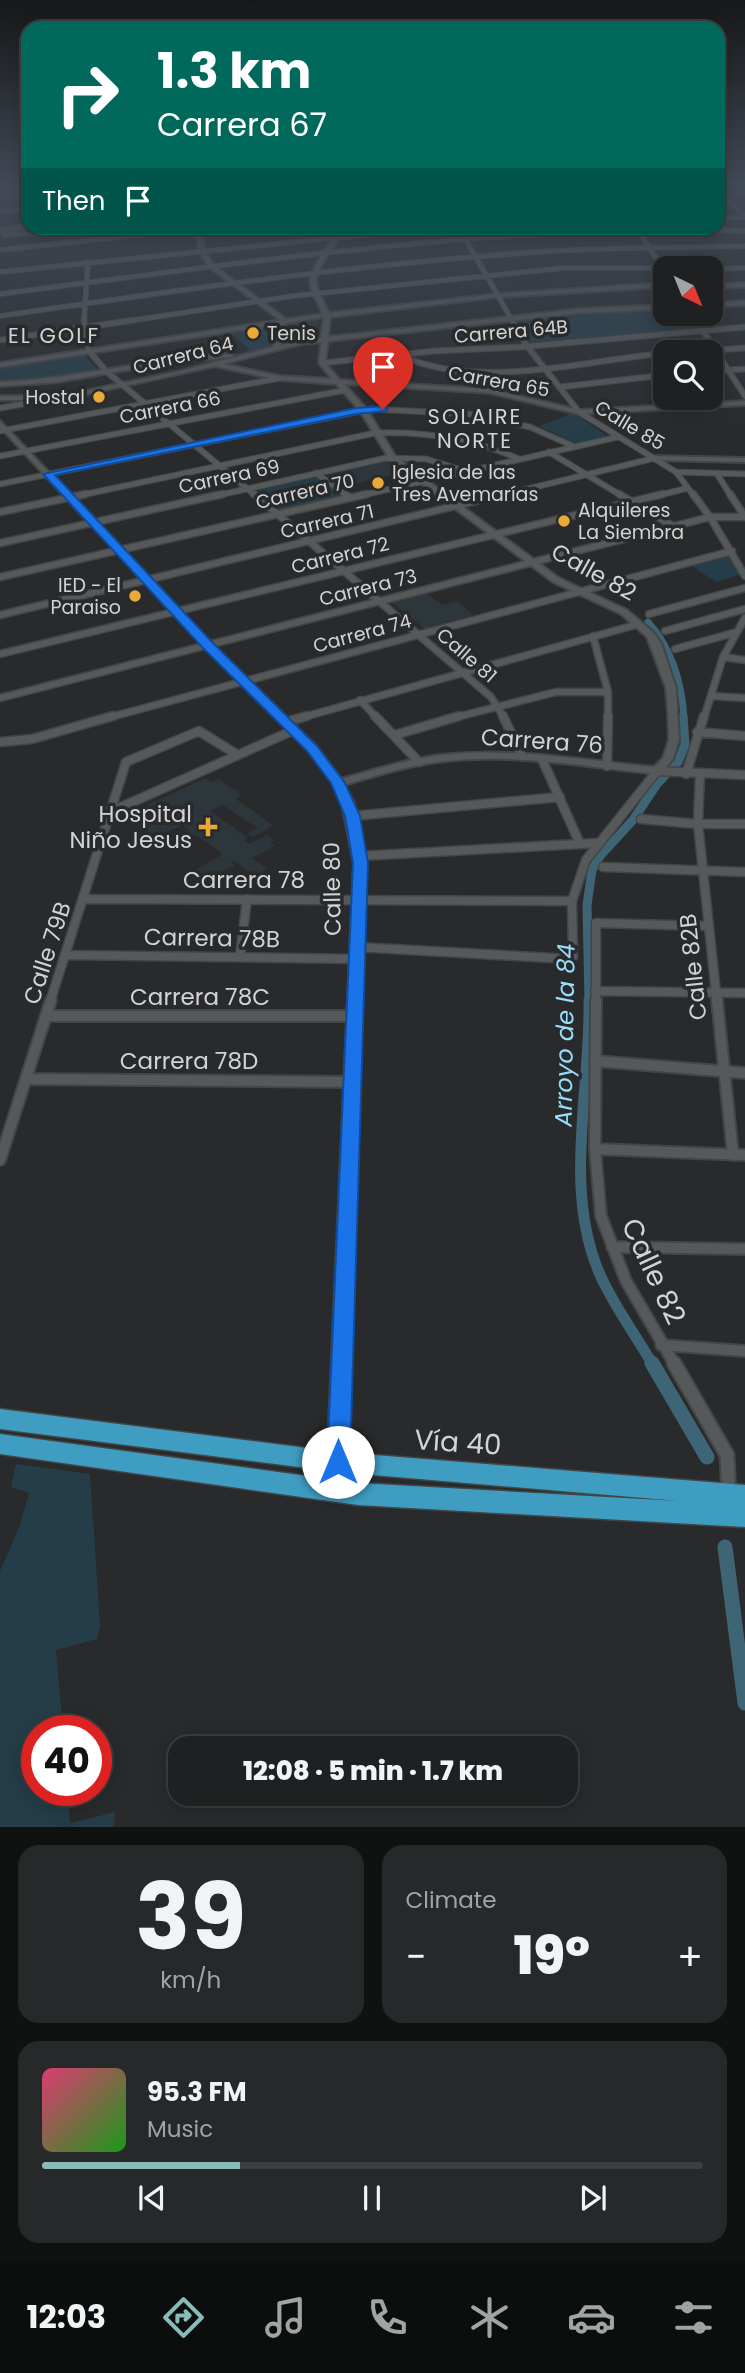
<!DOCTYPE html>
<meta charset="utf-8">
<style>
:root{--surface:#1e2021;--page:#26282a;--text:#f1f3f6;--muted:#a1a3a5;--line:#3c3e3f;--accent:#8bbbb9}
body{margin:0;font-family:Poppins,sans-serif;background:var(--page);color:var(--text);height:100vh;display:flex;flex-direction:column;font-size:26px;white-space:nowrap}
*{box-sizing:border-box;margin:0}
p{font-size:23px;color:var(--muted)}
.icon{flex:none;width:38px;height:38px;fill:none;stroke:currentColor;stroke-width:2;stroke-linecap:round;stroke-linejoin:round}
.map{position:relative;height:1827px;overflow:hidden}
.details{display:flex;flex-direction:column;gap:18px;padding:18px;background:#101212;flex:1}
.details>*{flex:none}
.guide{position:absolute;left:21px;top:21px;width:704px;height:214px;border-radius:21px;box-shadow:0 4px 18px #0003,0 0 0 2px var(--line);background:#00695c;color:#fff;overflow:hidden}
.needle{width:46px;rotate:137deg}
.controls{position:absolute;left:653px;top:256px;display:grid;gap:14px}
.controls a{display:grid;place-items:center;width:70px;height:70px;border-radius:14px;background:var(--surface);box-shadow:0 4px 18px #0003,0 0 0 2px var(--line);font-size:35px}
.speed{position:absolute;left:21px;top:1715px;display:flex;gap:14px;font-size:35px;font-weight:700;text-align:center}
.speed>*{display:grid;place-content:center;width:91px;height:91px;border-radius:50%;background:var(--surface);box-shadow:0 4px 18px #0003,0 0 0 2px var(--line);line-height:1}
.speed .limit{border:10px solid #d22;background:#fff;color:#111}
.pin{position:absolute;display:grid;place-items:center;width:60px;height:60px;color:#fff;margin:-72px -30px;border-radius:50% 50% 50% 0;rotate:-45deg;box-shadow:0 0 7px #0007}
.pin .icon{rotate:45deg}
.me{position:absolute;width:77px;margin:-38px;rotate:0deg;stroke-linejoin:round;filter:drop-shadow(0 0 5px #0008)}
.turn{display:flex;align-items:center;gap:24px;height:147px;padding:0 21px;font-size:32px}
.turn .icon{width:91px;height:91px;stroke-width:2.5}
.turn b{display:block;font-size:49px;line-height:60px}
.then{display:flex;align-items:center;height:66px;padding:0 21px;background:#0003;gap:14px;font-size:26px}
.big{font-size:52px;font-weight:800;line-height:1.1}
.details .widget{flex:1;display:flex;flex-direction:column;justify-content:center;gap:10px;min-width:0;padding:0 24px;border-radius:21px;background:var(--page)}
.details .dial{align-items:center;gap:0}
.dial b{font-size:91px;line-height:1}
.song{display:flex;align-items:center;gap:21px}
.cover{width:84px;height:84px;border-radius:10px;background:linear-gradient(135deg,hsl(340 70% 55%),hsl(120 70% 35%))}
.played{height:7px;border-radius:4px;background:linear-gradient(90deg,var(--accent) 30%,var(--line) 30%)}
.keys{display:flex;justify-content:space-around;direction:ltr}
.heat{display:flex;justify-content:space-between;align-items:center;font-size:38px;direction:ltr}
.details .tiles{flex:1;display:grid;gap:18px;grid-template-columns:1fr 1fr}
.widget:last-child{grid-column:span 2}
.trip{position:absolute;left:168px;top:1736px;width:410px;height:70px;border-radius:21px;background:var(--surface);box-shadow:0 4px 18px #0003,0 0 0 2px var(--line);font-weight:800;line-height:70px;text-align:center}
.menu{display:flex;height:112px;justify-content:space-around;align-items:center;background:#0c0d0d;color:var(--muted)}
.menu .icon{width:49px;height:49px}
.menu .current{color:var(--accent)}
.menu b{font-size:32px;color:var(--text)}
.map>svg:first-child{display:block}
.built{fill:#2d363a}
.green{fill:#253d48}
.lines{fill:none;stroke-linecap:round;stroke-linejoin:round}
.canal-far3{stroke:#3e6575;stroke-width:7}
.canal-far2{stroke:#3e6575;stroke-width:9}
.canal-far1{stroke:#3e6575;stroke-width:11}
.canal{stroke:#3e6575;stroke-width:15}
.street-far5-casing{stroke:#434546;stroke-width:6}
.street-far4-casing{stroke:#434546;stroke-width:7}
.street-far3-casing{stroke:#434546;stroke-width:9}
.street-far2-casing{stroke:#434546;stroke-width:11}
.street-far1-casing{stroke:#434546;stroke-width:14}
.street-casing{stroke:#434546;stroke-width:17}
.secondary-casing{stroke:#434546;stroke-width:4}
.highway-casing{stroke:#434546;stroke-width:3}
.street-far5{stroke:#56595a;stroke-width:4.5}
.street-far4{stroke:#56595a;stroke-width:5}
.street-far3{stroke:#56595a;stroke-width:6}
.street-far2{stroke:#56595a;stroke-width:8}
.street-far1{stroke:#56595a;stroke-width:10}
.street{stroke:#56595a;stroke-width:13}
.secondary{fill:#56595a;fill-rule:evenodd}
.highway{fill:#3f9dc2;fill-rule:evenodd}
.route{fill:#1a73e8;stroke:#114b97;stroke-width:2}
.poi-dot{fill:#eaaa38;stroke:#282a2c;stroke-width:2.5}
.labels{text-anchor:middle;stroke-width:7;stroke-linejoin:round;paint-order:stroke}
.far-street-label{font-size:19px;fill:#d2d3d4;stroke:#282a2c}
.far-poi-label{font-size:19px;fill:#d2d3d4;stroke:#282a2c;text-anchor:start}
.far-neighbourhood-label{font-size:21px;letter-spacing:2px;fill:#d2d5d6;stroke:#282a2c}
.street-label{font-size:23px;fill:#d2d3d4;stroke:#282a2c}
.poi-label{font-size:23px;fill:#d2d3d4;stroke:#282a2c;text-anchor:end}
.water-label{font-size:24px;font-style:italic;fill:#98ddfc;stroke:#282a2c}
.near-street-label{font-size:28px;fill:#d2d3d4;stroke:#282a2c}
</style>
<div class="map">
<svg width="745" height="1827" viewBox="0 0 745 1827">
<rect width="100%" height="100%" fill="#282a2c"/>
<!-- built -->
<path class="built" d="M 320,317 L 315,339 L 286,344 L 290,320 Z
M 386,461 L 403,473 L 344,486 L 328,474 Z
M 426,593 L 442,605 L 458,601 L 473,615 L 425,629 L 391,602 Z
M 205,778 L 211,782 L 219,779 L 242,795 L 236,799 L 273,825 L 253,837 L 247,833 L 257,828 L 223,805 L 210,811 L 247,837 L 244,840 L 249,844 L 267,835 L 274,840 L 270,843 L 275,846 L 252,858 L 267,869 L 254,876 L 233,860 L 231,862 L 235,865 L 217,874 L 212,871 L 202,875 L 195,870 L 223,854 L 196,835 L 176,847 L 166,839 L 189,830 L 183,825 L 161,835 L 156,832 L 148,836 L 145,833 L 146,819 L 134,811 Z"/>
<!-- green -->
<path class="green" d="M 665,309 L 665,313 L 682,313 L 692,329 L 532,342 L 521,320 Z
M 281,321 L 275,343 L 254,353 L 226,330 Z
M 83,354 L 100,372 L 44,382 L 0,382 L 0,367 Z
M 573,413 L 609,437 L 578,444 L 539,426 Z
M 316,476 L 344,498 L 283,512 L 258,490 Z
M 729,551 L 742,574 L 716,582 L 687,563 Z
M 16,1464 L 90,1474 L 100,1625 L 97,1639 L 56,1650 L 63,1731 L 37,1731 L 37,1790 L 67,1790 L 70,1823 L 115,1812 L 114,1827 L 0,1827 L 0,1571 L 20,1525 L 29,1493 L 11,1487 Z"/>
<g class="lines">
<!-- canal-far3 -->
<path class="canal-far3" d="M 648,622 C 672,649 682,683 684,718"/>
<!-- canal-far2 -->
<path class="canal-far2" d="M 589,1002 L 587,905 L 592,870 L 600,856 L 633,820 L 657,784 L 678,762 L 685,745 L 683,716"/>
<!-- canal-far1 -->
<path class="canal-far1" d="M 589,1000 C 591,1090 562,1191 601,1277 C 615,1307 636,1336 653,1365"/>
<!-- canal -->
<path class="canal" d="M 652,1363 L 707,1457
M 725,1547 L 745,1703"/>
<defs>
<path id="street-far5" d="M 718,191 L 745,216
M 0,212 L 28,209
M 718,218 L 745,217
M 459,228 L 513,322
M 639,232 L 664,270
M 4,235 L 39,233 L 62,228
M 0,250 L 203,228
M 710,269 L 745,268
M 0,272 L 433,228
M 0,294 C 246,263 496,223 745,231
M 692,313 L 698,322
M 0,316 C 179,290 358,264 538,252 C 607,247 676,248 745,246
M 84,322 L 88,262
M 122,322 L 293,296 L 563,268 L 689,268"/>
<path id="street-far4" d="M 84,320 L 89,351 L 107,372 L 256,496
M 512,320 L 527,346 L 579,412 L 676,472 L 694,496
M 696,320 L 745,396
M 0,340 L 134,320
M 687,352 L 745,348
M 399,355 C 477,391 582,361 665,353
M 322,363 L 434,351 L 520,347 L 745,327
M 710,371 L 745,369
M 560,387 L 665,375
M 0,408 L 57,398
M 0,431 L 280,378
M 549,452 L 622,496
M 0,456 L 346,390
M 676,472 L 745,474
M 316,473 L 347,496
M 717,474 L 731,496
M 0,484 L 371,409 L 469,414 L 530,427 L 573,446
M 77,496 L 375,433 C 426,431 472,438 519,459
M 215,496 L 386,458 L 426,459 L 465,471
M 359,496 L 618,437
M 498,496 L 655,458
M 656,496 L 688,488"/>
<path id="street-far3" d="M 254,494 L 491,697 L 504,718
M 345,494 L 349,497
M 619,494 L 673,526
M 693,494 L 710,517 L 745,576
M 730,494 L 745,517
M 0,512 L 86,494
M 0,543 L 223,494
M 0,577 L 367,494
M 649,614 L 745,588
M 0,615 L 505,494
M 665,631 L 745,609
M 593,636 L 608,692 L 608,718
M 675,649 L 737,632
M 0,654 L 663,494
M 723,657 L 745,660
M 711,696 L 745,698
M 0,698 L 710,517 L 745,517
M 360,700 L 377,718
M 107,718 L 732,551
M 300,718 L 639,624
M 453,718 L 556,692 L 608,692
M 704,718 L 723,657 L 745,618"/>
<path id="street-far2" d="M 375,716 L 419,762
M 503,716 L 522,756
M 286,722 L 307,716
M 697,732 L 745,736
M 395,735 L 459,716
M 0,742 L 32,739 L 113,716
M 542,759 L 580,844
M 607,766 L 608,716
M 686,774 L 704,716
M 700,774 L 698,824 L 717,1002
M 110,812 L 294,730
M 352,816 L 560,797
M 641,819 L 698,824 L 745,824
M 360,856 L 597,843
M 603,867 L 745,872
M 84,899 L 572,901
M 357,947 L 570,959 L 573,957 L 572,901 L 586,860 L 657,771 L 745,775
M 66,955 L 357,959
M 240,957 L 247,899
M 595,991 L 745,993
M 50,1002 L 126,762 L 199,731 L 236,754
M 596,1002 L 596,923 L 708,926"/>
<path id="street-far1" d="M 596,1000 L 595,1149 L 601,1216 L 626,1281 L 675,1365
M 717,1000 L 733,1155
M 46,1016 L 354,1016
M 595,1061 L 745,1073
M 26,1079 L 352,1082
M 595,1149 L 745,1155
M 0,1160 L 51,1000
M 612,1247 L 745,1249
M 661,1345 L 745,1351"/>
<path id="street" d="M 674,1363 L 727,1455 L 729,1494"/>
<path id="secondary" d="M 745,190 L 745,194 L 718,194 L 718,191 Z
M 28,191 L 28,195 L 0,198 L 0,194 Z
M 28,224 L 28,228 L 0,232 L 0,228 Z
M 195,228 L 200,228 L 205,251 L 213,265 L 286,319 L 323,314 C 319,305 310,291 310,282 C 311,267 333,237 343,228 L 349,228 C 338,239 317,266 316,281 C 316,291 325,304 329,313 L 498,294 L 665,283 L 665,287 L 498,297 L 330,317 L 328,337 L 579,309 L 665,305 L 665,309 L 579,313 L 328,341 L 325,363 L 340,380 L 490,389 L 579,410 L 745,401 L 745,405 L 579,414 L 490,393 L 344,384 L 366,408 L 396,457 L 559,578 L 627,610 L 654,633 L 661,643 L 676,688 L 679,740 L 673,759 L 661,773 L 657,774 C 585,767 510,752 438,762 C 406,766 375,776 344,785 L 354,803 L 366,864 L 344,1491 L 341,1497 L 335,1499 L 329,1497 L 326,1491 L 354,864 L 342,803 L 333,783 L 308,750 L 205,647 L 0,427 L 0,421 L 211,643 L 316,746 L 341,779 C 377,769 413,757 451,754 C 518,748 587,761 654,767 L 663,758 L 669,740 L 668,712 L 666,688 L 647,637 L 621,614 L 553,582 L 390,460 L 360,411 L 336,384 L 280,380 L 215,366 L 60,400 L 0,400 L 0,396 L 60,396 L 177,372 L 273,347 L 279,336 L 280,324 L 0,367 L 0,363 L 280,320 L 209,267 L 199,251 ZM 324,317 L 321,338 L 281,345 L 285,336 L 286,323 ZM 321,342 L 319,363 L 332,379 L 280,376 L 223,364 L 301,344 Z
M 745,283 L 745,287 L 710,288 L 710,284 Z
M 745,301 L 745,305 L 710,307 L 710,303 Z
M 230,354 L 233,356 L 232,357 L 172,362 L 58,382 L 0,386 L 0,382 C 78,379 152,357 230,354 Z
M 652,456 L 745,458 L 745,462 L 655,460 L 652,460 Z"/>
<path id="highway" d="M 0,1409 L 338,1452 L 745,1485 L 745,1527 L 358,1505 L 0,1454 L 0,1434 L 358,1483 L 679,1501 L 338,1472 L 0,1429 Z"/>
</defs>
<!-- street-far5 casing -->
<use href="#street-far5" class="street-far5-casing"/>
<!-- street-far4 casing -->
<use href="#street-far4" class="street-far4-casing"/>
<!-- street-far3 casing -->
<use href="#street-far3" class="street-far3-casing"/>
<!-- street-far2 casing -->
<use href="#street-far2" class="street-far2-casing"/>
<!-- street-far1 casing -->
<use href="#street-far1" class="street-far1-casing"/>
<!-- street casing -->
<use href="#street" class="street-casing"/>
<!-- secondary casing -->
<use href="#secondary" class="secondary-casing"/>
<!-- highway casing -->
<use href="#highway" class="highway-casing"/>
<!-- street-far5 -->
<use href="#street-far5" class="street-far5"/>
<!-- street-far4 -->
<use href="#street-far4" class="street-far4"/>
<!-- street-far3 -->
<use href="#street-far3" class="street-far3"/>
<!-- street-far2 -->
<use href="#street-far2" class="street-far2"/>
<!-- street-far1 -->
<use href="#street-far1" class="street-far1"/>
<!-- street -->
<use href="#street" class="street"/>
<!-- secondary -->
<use href="#secondary" class="secondary"/>
<!-- highway -->
<use href="#highway" class="highway"/>
</g>
<!-- sky -->
<linearGradient id="sky" x2="0" y2="1"><stop stop-color="#161718"/><stop offset="0.42" stop-color="#424a56"/><stop offset="1" stop-color="#424a56" stop-opacity="0"/></linearGradient>
<rect width="745" height="440" fill="url(#sky)"/>
<!-- route -->
<path class="route" d="M 383,406 L 387,409 L 386,411 L 356,414 L 55,475 L 212,642 L 317,746 L 345,783 L 360,816 L 368,863 L 350,1462 L 347,1470 L 338,1473 L 330,1470 L 327,1462 L 353,863 L 345,816 L 331,783 L 307,751 L 203,648 L 43,474 L 356,408 Z"/>
<!-- markers -->
<g class="poi-dot">
<circle cx="253" cy="333" r="7"/>
<circle cx="99" cy="397" r="7"/>
<circle cx="378" cy="483" r="7"/>
<circle cx="564" cy="521" r="7"/>
<circle cx="135" cy="596" r="7"/>
<path d="M204.5 816.5h7v7h7v7h-7v7h-7v-7h-7v-7h7z"/>
</g>
<g class="labels">
<!-- far-street labels -->
<g class="far-street-label">
<text transform="translate(511 331) rotate(-5)" y="7">Carrera 64B</text>
<text transform="translate(183 355) rotate(-14)" y="7">Carrera 64</text>
<text transform="translate(499 381) rotate(10)" y="7">Carrera 65</text>
<text transform="translate(170 407) rotate(-11)" y="7">Carrera 66</text>
<text transform="translate(630 425) rotate(31)" y="7">Calle 85</text>
<text transform="translate(229 476) rotate(-12)" y="7">Carrera 69</text>
<text transform="translate(305 491) rotate(-13)" y="7">Carrera 70</text>
<text transform="translate(327 521) rotate(-13)" y="7">Carrera 71</text>
<text transform="translate(340 555) rotate(-14)" y="7">Carrera 72</text>
<text transform="translate(368 587) rotate(-14)" y="7">Carrera 73</text>
<text transform="translate(362 633) rotate(-15)" y="7">Carrera 74</text>
<text transform="translate(467 655) rotate(41)" y="7">Calle 81</text>
</g>
<!-- far-poi labels -->
<g class="far-poi-label">
<text x="267" y="340">Tenis</text>
<text x="85" y="404" text-anchor="end">Hostal</text>
<text x="392" y="479">Iglesia de las<tspan x="392" dy="22">Tres Avemarías</tspan></text>
<text x="578" y="517">Alquileres<tspan x="578" dy="22">La Siembra</tspan></text>
<text x="121" y="592" text-anchor="end">IED - El<tspan x="121" dy="22">Paraiso</tspan></text>
</g>
<!-- far-neighbourhood labels -->
<g class="far-neighbourhood-label">
<text x="54" y="343">EL GOLF</text>
<text x="475" y="424">SOLAIRE<tspan x="475" dy="24">NORTE</tspan></text>
</g>
<!-- street labels -->
<g class="street-label">
<text transform="translate(594 572) rotate(29)" y="8">Calle 82</text>
<text transform="translate(542 741) rotate(4)" y="8">Carrera 76</text>
<text x="244" y="888">Carrera 78</text>
<text transform="translate(332 889) rotate(-91)" y="8">Calle 80</text>
<text transform="translate(212 938) rotate(1)" y="8">Carrera 78B</text>
<text transform="translate(47 953) rotate(-72)" y="8">Calle 79B</text>
<text transform="translate(693 967) rotate(-96)" y="8">Calle 82B</text>
<text x="200" y="1005">Carrera 78C</text>
<text x="189" y="1069">Carrera 78D</text>
</g>
<!-- poi labels -->
<g class="poi-label">
<text x="192" y="822">Hospital<tspan x="192" dy="26">Niño Jesus</tspan></text>
</g>
<!-- water labels -->
<g class="water-label">
<text transform="translate(565 1035) rotate(-89)" y="8">Arroyo de la 84</text>
</g>
<!-- near-street labels -->
<g class="near-street-label">
<text transform="translate(654 1271) rotate(65)" y="10">Calle 82</text>
<text transform="translate(458 1442) rotate(4)" y="10">Vía 40</text>
</g>
</g>
</svg>
<div class="controls">
<a><svg class="needle" viewBox="-14 -14 28 28"><path d="M0-13l5 13h-10z" fill="#e53935"/><path d="M0 13l5-13h-10z" fill="#a1a3a5"/></svg></a>
<a><svg class="icon" aria-label="search" viewBox="0 0 24 24"><circle cx="10" cy="10" r="6"/><path d="M15 15l6 6"/></svg></a>
</div>
<div class="speed"><div class="limit">40</div></div>
<div class="pin" style="left:383px;top:409px;background:#d93025"><svg class="icon" aria-label="arrive" viewBox="0 0 24 24"><path d="M6 21V4h12l-3 4 3 4H6"/></svg></div>
<svg class="me" style="left:338px;top:1462px" viewBox="-20 -20 40 40"><circle r="19" fill="#fff"/><path d="M0-13L10 11 0 6-10 11z" fill="#1a73e8"/></svg>
<div class="trip">12:08 · 5 min · 1.7 km</div>
<div class="guide">
<div class="turn"><svg class="icon" aria-label="right" viewBox="0 0 24 24"><path d="M7 20v-9h11M14 6l5 5-5 5"/></svg><div><b>1.3 km</b>Carrera 67</div></div>
<div class="then">Then<svg class="icon" aria-label="arrive" viewBox="0 0 24 24"><path d="M6 21V4h12l-3 4 3 4H6"/></svg></div>
</div>
</div>
<section class="details">
<div class="tiles">
<div class="widget dial"><b>39</b><p>km/h</p></div>
<div class="widget"><p>Climate</p>
<div class="heat"><a>−</a><b class="big">19°</b><a>+</a></div>
</div>
<div class="widget">
<div class="song"><i class="cover"></i><div><b>95.3 FM</b><p>Music</p></div></div>
<div class="played"></div>
<div class="keys"><svg class="icon" aria-label="previous" viewBox="0 0 24 24"><path d="M18 5L8 12l10 7zM5 5v14"/></svg><svg class="icon" aria-label="pause" viewBox="0 0 24 24"><path d="M8 5v14M16 5v14"/></svg><svg class="icon" aria-label="next" viewBox="0 0 24 24"><path d="M6 5l10 7-10 7zM19 5v14"/></svg></div>
</div>
</div>
</section>
<nav class="menu">
<b>12:03</b>
<svg class="icon current" aria-label="directions" viewBox="0 0 24 24"><path d="M12 3l9 9-9 9-9-9zM9 14v-3h6M13 9l2 2-2 2"/></svg>
<svg class="icon" aria-label="music" viewBox="0 0 24 24"><path d="M9 18V5l10-2v13"/><circle cx="6" cy="18" r="3"/><circle cx="16" cy="16" r="3"/></svg>
<svg class="icon" aria-label="phone" viewBox="0 0 24 24"><path d="M5 4h4l2 5-3 2q2 4 5 5l2-3 5 2v4C11 20 4 13 5 4z"/></svg>
<svg class="icon" aria-label="climate" viewBox="0 0 24 24"><path d="M12 3v18M4 7l16 10M4 17L20 7"/></svg>
<svg class="icon" aria-label="car" viewBox="0 0 24 24"><path d="M5 17H2v-5l4-1 3-4h7l3 4 3 1v5h-3M9 17h6M6 11h13"/><circle cx="7" cy="17" r="2"/><circle cx="17" cy="17" r="2"/></svg>
<svg class="icon" aria-label="filters" viewBox="0 0 24 24"><path d="M4 7h16M4 17h16"/><circle cx="9" cy="7" r="2"/><circle cx="15" cy="17" r="2"/></svg>
</nav>
